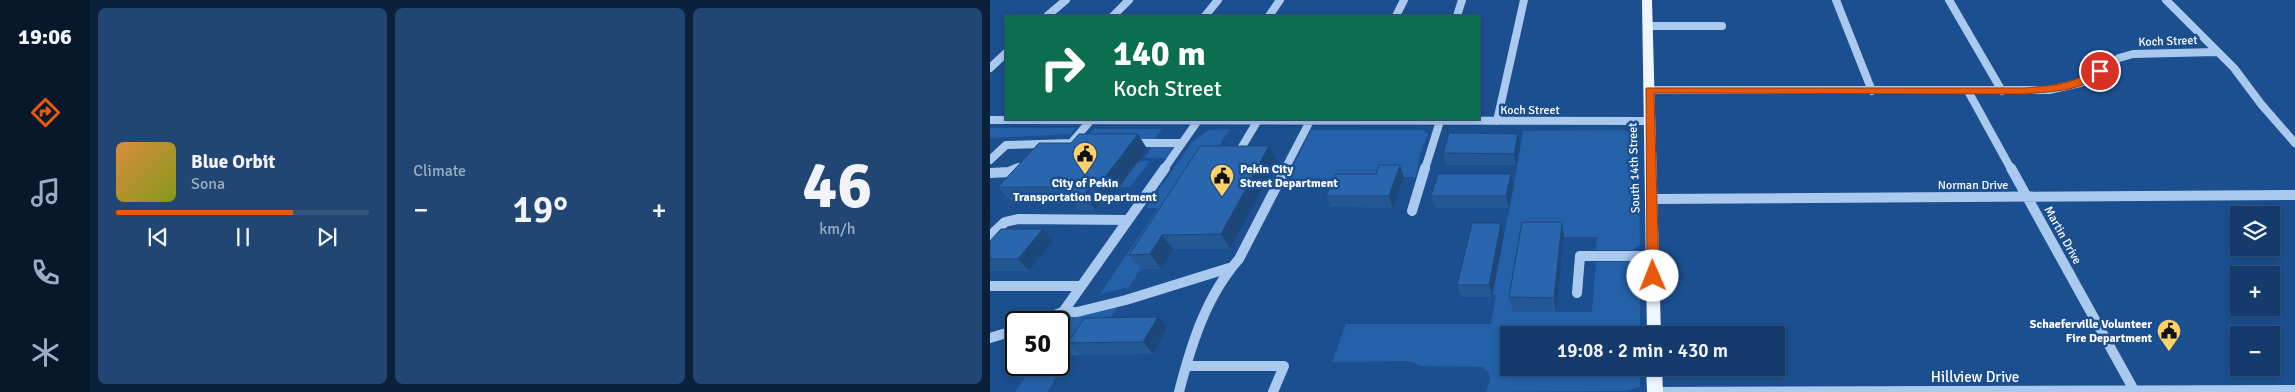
<!DOCTYPE html>
<meta charset="utf-8">
<style>
:root{--surface:#143b6b;--page:#214673;--text:#f1f3f6;--muted:#9dadc1;--line:#33557e;--accent:#ea580c}
body{margin:0;font-family:Signika,sans-serif;background:var(--page);color:var(--text);height:100vh;display:flex;flex-direction:column;font-size:19px;white-space:nowrap}
*{box-sizing:border-box;margin:0}
p{font-size:16px;color:var(--muted)}
.icon{flex:none;width:28px;height:28px;fill:none;stroke:currentColor;stroke-width:2;stroke-linecap:round;stroke-linejoin:round}
.map{position:relative;flex:1;overflow:hidden}
.sheet{display:flex;flex-direction:column;gap:8px;padding:8px;background:#0b203b;width:900px}
.sheet>*{flex:none}
.hud{position:absolute;left:15px;top:15px;width:475px;height:105px;border-radius:0px;box-shadow:0 2px 8px #0003,0 0 0 1px var(--line);background:#0b6e4f;color:#fff;overflow:hidden}
.controls{position:absolute;left:1240px;top:206px;display:grid;gap:10px}
.controls a{display:grid;place-items:center;width:50px;height:50px;border-radius:0px;background:var(--surface);box-shadow:0 2px 8px #0003,0 0 0 1px var(--line);font-size:25px}
.speed{position:absolute;left:15px;top:311px;display:flex;gap:10px;font-size:25px;font-weight:700;text-align:center}
.speed>*{display:grid;place-content:center;width:65px;height:65px;border-radius:50%;background:var(--surface);box-shadow:0 2px 8px #0003,0 0 0 1px var(--line);line-height:1}
.speed .limit{border:2px solid #111;border-radius:8px;background:#fff;color:#111}
.pin{position:absolute;display:grid;place-items:center;width:42px;height:42px;color:#fff;margin:-21px;border:2px solid #fff;border-radius:50%;box-shadow:0 1px 5px #0007}
.me{position:absolute;width:55px;margin:-28px;rotate:359deg;stroke-linejoin:round;filter:drop-shadow(0 0 4px #0008)}
.turn{display:flex;align-items:center;gap:18px;height:105px;padding:0 25px;font-size:22px}
.turn .icon{width:65px;height:65px;stroke-width:2.5}
.turn b{display:block;font-size:35px;line-height:42px}
.big{font-size:38px;font-weight:600;line-height:1.1}
.sheet .tile{flex:1;display:flex;flex-direction:column;justify-content:center;gap:8px;min-width:0;padding:0 18px;border-radius:8px;background:var(--page)}
.sheet .dial{align-items:center;gap:0}
.dial b{font-size:65px;line-height:1}
.song{display:flex;align-items:center;gap:15px}
.cover{width:60px;height:60px;border-radius:8px;background:linear-gradient(135deg,hsl(30 70% 55%),hsl(70 70% 35%))}
.played{height:5px;border-radius:2px;background:linear-gradient(90deg,var(--accent) 70%,var(--line) 70%)}
.keys{display:flex;justify-content:space-around;direction:ltr}
.heat{display:flex;justify-content:space-between;align-items:center;font-size:28px;direction:ltr}
.sheet .tiles{flex:1;display:grid;gap:8px;grid-template-columns:repeat(3,1fr)}
.trip{position:absolute;left:510px;top:326px;width:285px;height:50px;border-radius:0px;background:var(--surface);box-shadow:0 2px 8px #0003,0 0 0 1px var(--line);font-weight:600;line-height:50px;text-align:center}
main{display:flex;flex:1;min-height:0}
.tabs{display:flex;flex-direction:column;width:90px;justify-content:space-around;align-items:center;background:#08182b;color:var(--muted)}
.tabs .icon{width:35px;height:35px}
.tabs .on{color:var(--accent)}
.tabs b{font-size:22px;color:var(--text)}
.map>svg:first-child{display:block}
.green{fill:#2461a8}
.lines{fill:none;stroke-linecap:round;stroke-linejoin:round}
.minor-far1{stroke:#a9c9ee;stroke-width:8}
.minor{stroke:#a9c9ee;stroke-width:10}
.major{fill:#f0f6ff;fill-rule:evenodd}
.wall{fill:#245895}
.shaded-wall{fill:#1d4779}
.building{fill:#2a66ad;stroke:#1d4779}
.route{fill:#ea580c;stroke:#983908}
.labels{text-anchor:middle;stroke-width:5;stroke-linejoin:round;paint-order:stroke}
.street-label{font-size:12px;fill:#fff;stroke:#1b4f8f}
.poi-label{font-size:12px;font-weight:bold;fill:#fff;stroke:#1b4f8f;text-anchor:start}
.near-street-label{font-size:15px;fill:#fff;stroke:#1b4f8f}
</style>
<main>
<nav class="tabs">
<b>19:06</b>
<svg class="icon on" aria-label="directions" viewBox="0 0 24 24"><path d="M12 3l9 9-9 9-9-9zM9 14v-3h6M13 9l2 2-2 2"/></svg>
<svg class="icon" aria-label="music" viewBox="0 0 24 24"><path d="M9 18V5l10-2v13"/><circle cx="6" cy="18" r="3"/><circle cx="16" cy="16" r="3"/></svg>
<svg class="icon" aria-label="phone" viewBox="0 0 24 24"><path d="M5 4h4l2 5-3 2q2 4 5 5l2-3 5 2v4C11 20 4 13 5 4z"/></svg>
<svg class="icon" aria-label="climate" viewBox="0 0 24 24"><path d="M12 3v18M4 7l16 10M4 17L20 7"/></svg>
</nav>
<section class="sheet">
<div class="tiles">
<div class="tile">
<div class="song"><i class="cover"></i><div><b>Blue Orbit</b><p>Sona</p></div></div>
<div class="played"></div>
<div class="keys"><svg class="icon" aria-label="previous" viewBox="0 0 24 24"><path d="M18 5L8 12l10 7zM5 5v14"/></svg><svg class="icon" aria-label="pause" viewBox="0 0 24 24"><path d="M8 5v14M16 5v14"/></svg><svg class="icon" aria-label="next" viewBox="0 0 24 24"><path d="M6 5l10 7-10 7zM19 5v14"/></svg></div>
</div>
<div class="tile"><p>Climate</p>
<div class="heat"><a>−</a><b class="big">19°</b><a>+</a></div>
</div>
<div class="tile dial"><b>46</b><p>km/h</p></div>
</div>
</section>
<div class="map">
<svg width="1305" height="392" viewBox="0 0 1305 392">
<rect width="100%" height="100%" fill="#1b4f8f"/>
<!-- green -->
<path class="green" d="M 0,128 L 86,128 L 81,134 L 0,138 Z
M 104,129 L 172,129 L 163,141 L 120,136 L 122,133 L 99,134 Z
M 240,129 L 139,287 L 110,294 L 168,208 L 156,208 L 202,142 L 219,130 Z
M 321,130 L 434,130 L 438,135 L 431,151 L 426,177 L 394,177 L 390,186 L 294,185 Z
M 629,130 L 646,132 L 648,135 L 650,245 L 643,250 L 606,250 L 607,237 L 535,237 L 523,312 L 602,312 L 606,262 L 643,262 L 650,269 L 650,335 L 519,335 L 519,368 L 650,368 L 650,387 L 637,391 L 496,392 L 500,380 L 499,373 L 492,367 L 431,366 L 422,362 L 415,361 L 342,362 L 356,324 L 501,324 L 506,295 L 502,295 L 524,186 L 533,131 Z
M 163,145 L 183,145 L 184,147 L 177,158 L 154,158 Z
M 152,161 L 160,161 L 140,187 L 129,187 L 147,162 Z
M 128,306 L 114,329 L 105,330 L 89,355 L 81,355 L 57,392 L 25,392 L 44,365 L 69,365 L 69,332 L 80,317 Z"/>
<g class="lines">
<!-- minor-far1 -->
<path class="minor-far1" d="M 846,0 L 882,91
M 959,0 L 1012,91
M 1176,0 L 1244,68 L 1271,104 L 1305,143
M 57,16 L 76,0
M 123,16 L 139,0
M 215,16 L 228,0
M 279,16 L 290,0
M 406,16 L 414,0
M 467,16 L 472,0
M 658,26 L 732,26
M 0,68 L 16,53
M 1103,77 L 1117,84
M 659,90 L 1059,90 L 1090,83 L 1103,77 L 1129,58 L 1143,54 L 1227,52
M 978,91 L 1021,169
M 0,120 L 659,121
M 507,121 L 534,0
M 82,142 L 101,120
M 142,143 L 192,143
M 247,155 L 268,120
M 0,160 L 16,145 L 82,143
M 27,169 L 30,167
M 174,169 L 209,119
M 295,169 L 320,121
M 435,169 L 450,121"/>
<!-- minor -->
<path class="minor" d="M 1021,168 L 1145,392
M 0,173 L 19,172 L 29,168
M 662,199 L 1305,195
M 422,211 L 435,168
M 0,236 L 15,222 L 28,219 L 138,220
M 0,286 L 91,286
M 587,293 L 590,256 L 663,256
M 73,312 L 175,168
M 46,322 L 73,312 L 87,312 L 136,300 L 239,268
M 0,338 L 26,330
M 196,366 L 294,366 L 283,392
M 189,392 C 201,345 216,296 249,259 L 296,168
M 665,392 L 1305,390"/>
<!-- major -->
<path class="major" d="M 652,0 L 662,0 L 671,335 L 657,335 Z
M 656,368 L 672,368 L 673,392 L 657,392 Z"/>
</g>
<!-- wall -->
<path class="wall" d="M 148,134 L 157,149 L 117,204 L 110,204 L 105,210 L 88,210 L 82,202 L 21,202 L 8,187 L 81,143 Z
M 279,146 L 287,161 L 240,249 L 183,249 L 171,269 L 151,269 L 139,255 Z
M 530,146 L 526,165 L 456,165 L 453,153 Z
M 414,177 L 403,208 L 341,207 L 336,196 Z
M 523,186 L 519,208 L 445,208 L 441,196 Z
M 511,223 L 514,235 L 502,297 L 471,297 L 467,285 Z
M 574,237 L 566,312 L 523,312 L 519,297 Z
M 0,241 L 63,241 L 39,271 L 0,271 Z
M 177,328 L 163,354 L 89,355 L 78,343 Z"/>
<!-- shaded-wall -->
<path class="shaded-wall" d="M 148,134 L 157,149 L 117,204 L 106,189 Z
M 528,134 L 530,146 L 526,165 L 524,154 Z
M 279,146 L 287,161 L 240,249 L 231,234 Z
M 410,165 L 414,177 L 403,208 L 399,196 Z
M 521,174 L 523,186 L 519,208 L 516,196 Z
M 98,189 L 110,204 L 105,210 L 94,195 Z
M 0,214 L 3,217 L 0,220 Z
M 572,222 L 574,237 L 566,312 L 564,298 Z
M 511,223 L 514,235 L 502,297 L 499,285 Z
M 53,229 L 63,241 L 39,271 L 28,259 Z
M 172,235 L 183,249 L 171,269 L 160,254 Z
M 168,317 L 177,328 L 163,354 L 153,342 Z"/>
<!-- building -->
<path class="building" d="M 459,133 L 528,134 L 524,154 L 453,153 Z
M 89,134 L 148,134 L 106,189 L 98,189 L 94,195 L 76,195 L 82,187 L 8,187 L 49,143 L 81,143 Z
M 210,146 L 279,146 L 231,234 L 172,235 L 160,254 L 139,255 Z
M 389,165 L 410,165 L 399,196 L 336,196 L 346,174 L 386,174 Z
M 448,174 L 521,174 L 516,196 L 441,196 Z
M 532,222 L 572,222 L 564,298 L 519,297 Z
M 482,223 L 511,223 L 499,285 L 467,285 Z
M 11,229 L 53,229 L 28,259 L 0,259 L 0,241 Z
M 168,317 L 153,342 L 78,343 L 94,318 Z"/>
<!-- route -->
<path class="route" d="M 1106,69 L 1114,71 C 1094,92 1062,91 1035,94 L 664,93 L 669,276 L 667,279 L 658,279 L 657,276 L 656,88 L 1035,88 C 1066,85 1079,85 1106,69 Z"/>
<!-- icons -->
<defs>
<symbol id="civic-pin" viewBox="-11 -11 22 30"><path d="M0 17L-7.5 6A9.5 9.5 0 1 1 7.5 6Z" fill="#ffd166" stroke="#1b4f8f"/><path d="M-.6-6.5H3V-4.5H.6V-3L4-1V1h2V6H-6V1h2V-1L-.6-3ZM-1.2 2.5V6h2.4V2.5Z" fill="#111"/></symbol>
</defs>
<g fill-rule="evenodd">
<use href="#civic-pin" x="81" y="140" width="28" height="38"/>
<use href="#civic-pin" x="218" y="162" width="28" height="38"/>
<use href="#civic-pin" x="1165" y="317" width="28" height="38"/>
</g>
<g class="labels">
<!-- street labels -->
<g class="street-label">
<text transform="translate(1178 41) rotate(-2)" y="4">Koch Street</text>
<text x="540" y="114">Koch Street</text>
<text transform="translate(644 168) rotate(-92)" y="4">South 14th Street</text>
<text x="983" y="189">Norman Drive</text>
<text transform="translate(1073 235) rotate(61)" y="4">Martin Drive</text>
</g>
<!-- poi labels -->
<g class="poi-label">
<text x="250" y="173">Pekin City<tspan x="250" dy="14">Street Department</tspan></text>
<text x="95" y="187" text-anchor="middle">City of Pekin<tspan x="95" dy="14">Transportation Department</tspan></text>
<text x="1162" y="328" text-anchor="end">Schaeferville Volunteer<tspan x="1162" dy="14">Fire Department</tspan></text>
</g>
<!-- near-street labels -->
<g class="near-street-label">
<text x="985" y="382">Hillview Drive</text>
</g>
</g>
</svg>
<div class="controls">
<a><svg class="icon" aria-label="layers" viewBox="0 0 24 24"><path d="M12 4l9 5-9 5-9-5zM3 14l9 5 9-5"/></svg></a>
<a>+</a>
<a>−</a>
</div>
<div class="speed"><div class="limit">50</div></div>
<div class="pin" style="left:1110px;top:71px;background:#d93025"><svg class="icon" aria-label="arrive" viewBox="0 0 24 24"><path d="M6 21V4h12l-3 4 3 4H6"/></svg></div>
<svg class="me" style="left:663px;top:276px" viewBox="-20 -20 40 40"><circle r="19" fill="#fff"/><path d="M0-13L10 11 0 6-10 11z" fill="#ea580c"/></svg>
<div class="trip">19:08 · 2 min · 430 m</div>
<div class="hud">
<div class="turn"><svg class="icon" aria-label="right" viewBox="0 0 24 24"><path d="M7 20v-9h11M14 6l5 5-5 5"/></svg><div><b>140 m</b>Koch Street</div></div>
</div>
</div>
</main>
